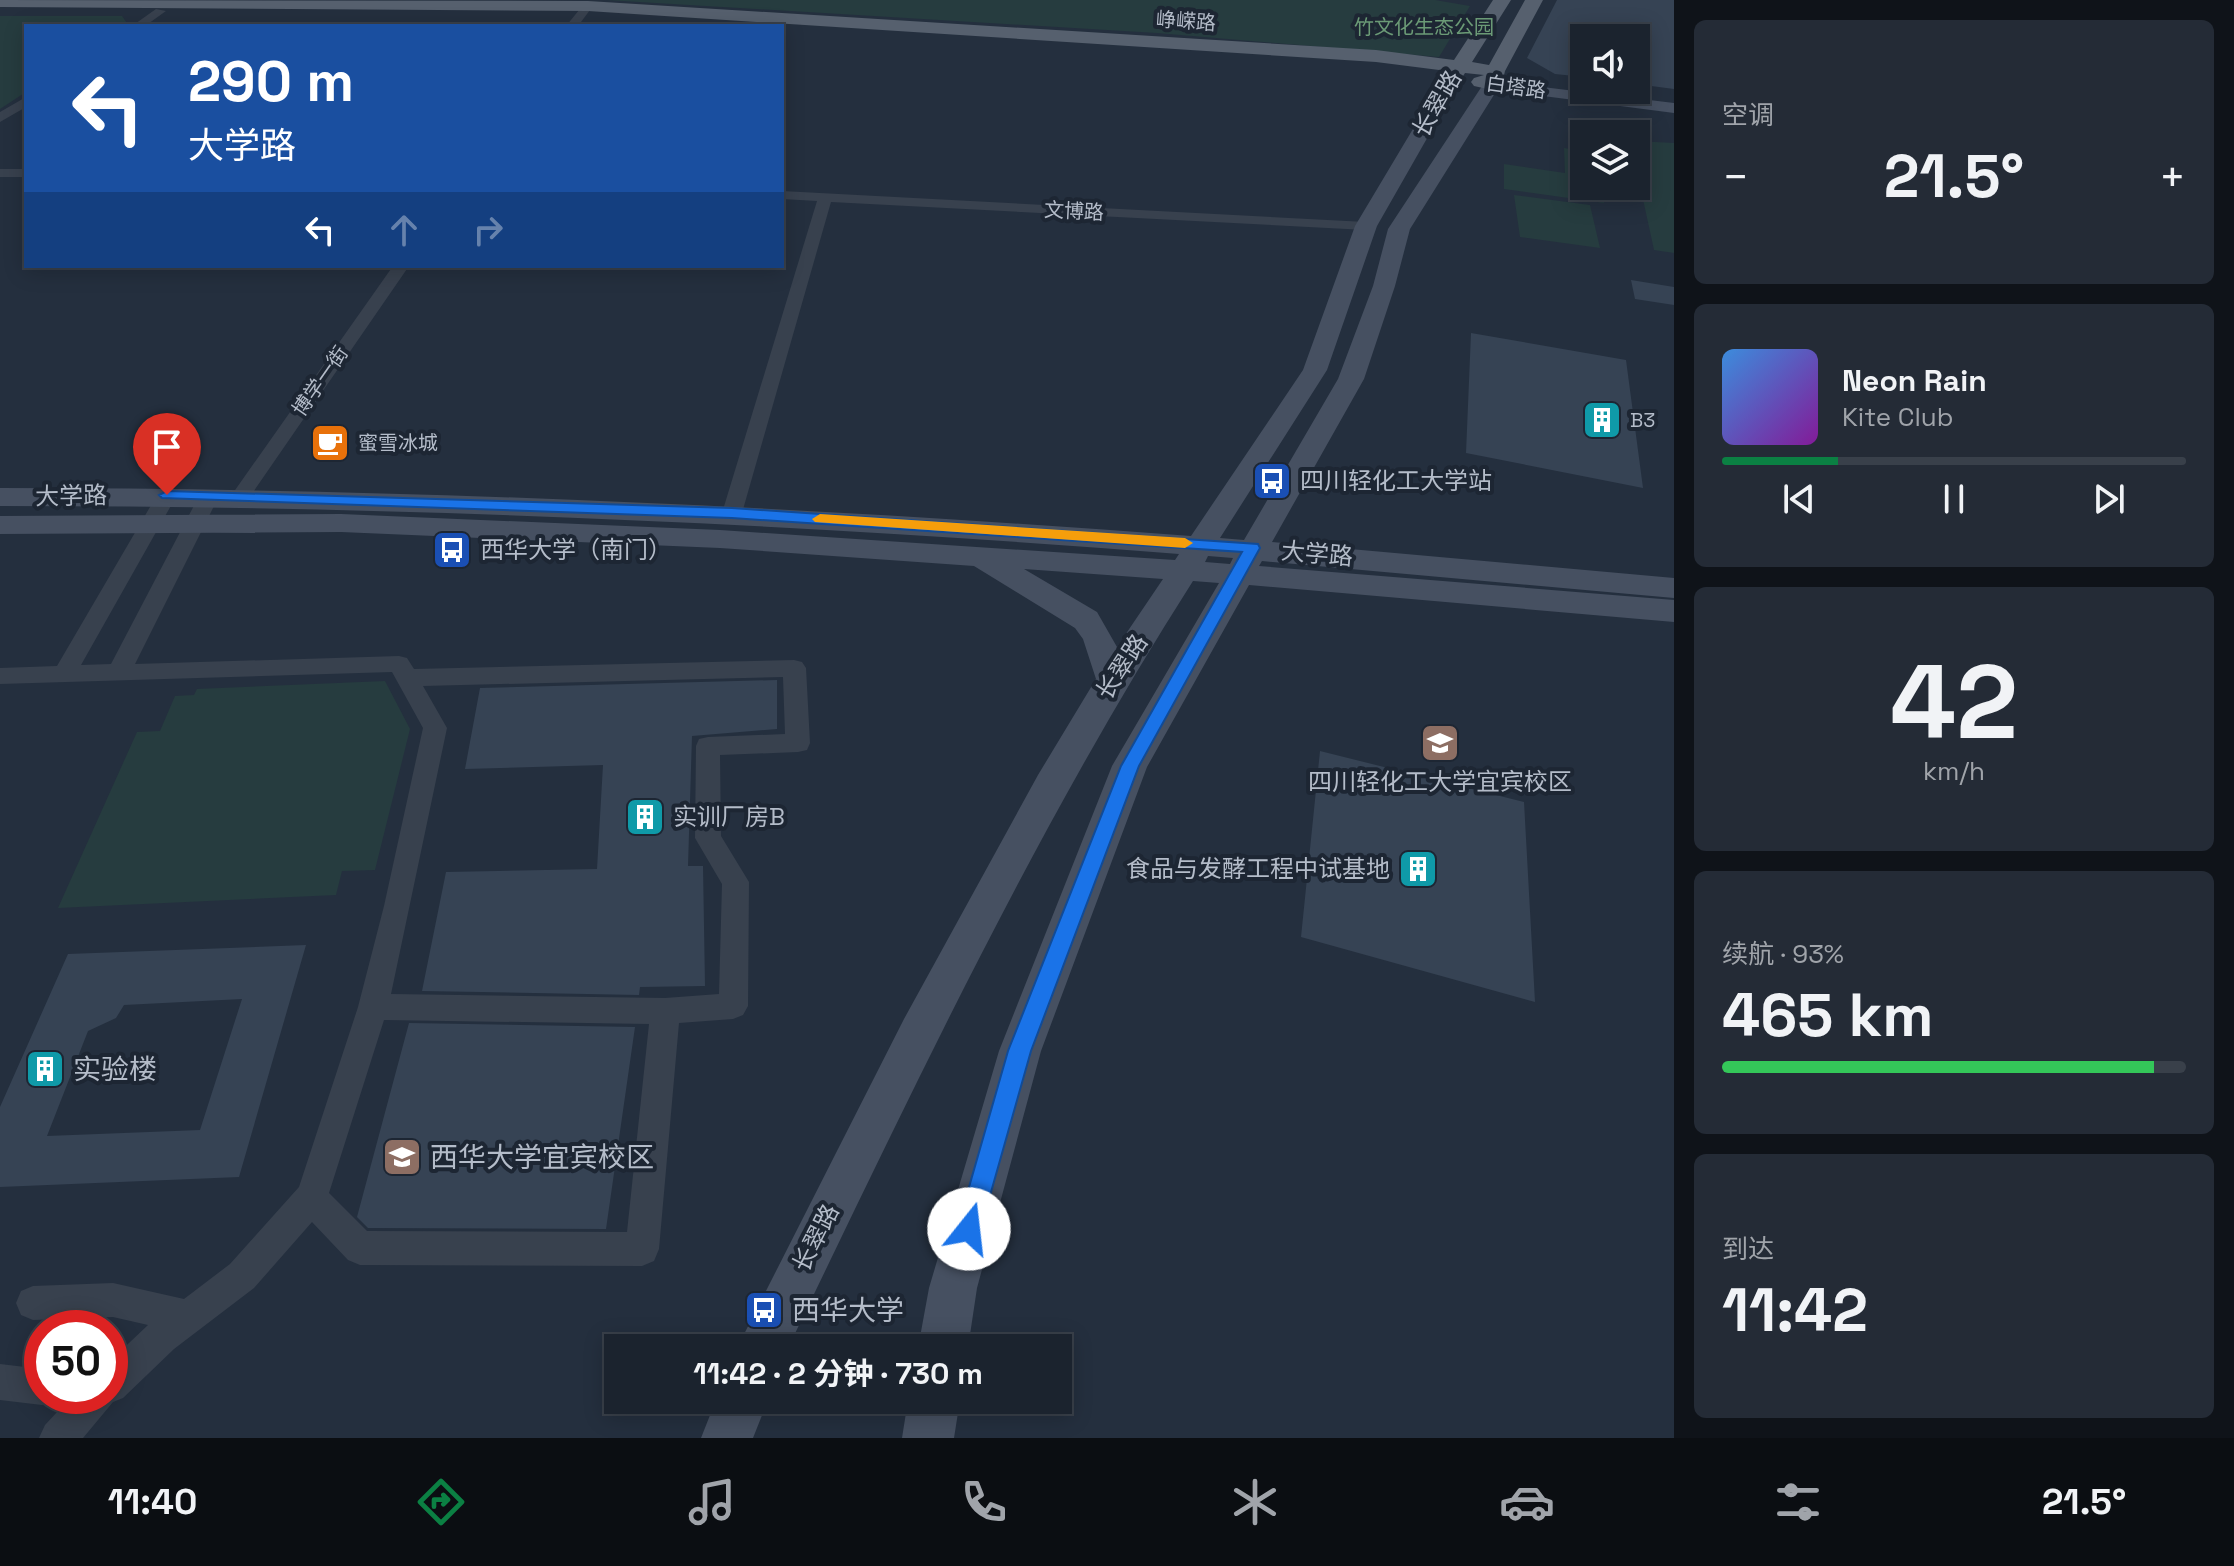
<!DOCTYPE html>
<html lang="zh">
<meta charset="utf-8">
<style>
:root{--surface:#1b232e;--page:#242b36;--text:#f1f3f6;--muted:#a0a4aa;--line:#39404a;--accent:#0b8043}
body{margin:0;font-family:"Space Grotesk","Noto Sans SC",sans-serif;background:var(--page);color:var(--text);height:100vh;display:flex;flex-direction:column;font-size:30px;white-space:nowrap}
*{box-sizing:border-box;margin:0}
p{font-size:26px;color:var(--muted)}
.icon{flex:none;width:44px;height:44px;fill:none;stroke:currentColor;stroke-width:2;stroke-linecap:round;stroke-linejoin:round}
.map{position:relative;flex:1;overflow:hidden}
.panel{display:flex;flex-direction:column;gap:20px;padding:20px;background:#0f1319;width:560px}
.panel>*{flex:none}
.hud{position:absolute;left:24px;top:24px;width:760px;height:244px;border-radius:0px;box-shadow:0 4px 20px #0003,0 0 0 2px var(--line);background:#1a4fa0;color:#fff;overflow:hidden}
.fabs{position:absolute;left:1570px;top:24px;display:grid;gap:16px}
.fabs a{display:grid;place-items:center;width:80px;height:80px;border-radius:0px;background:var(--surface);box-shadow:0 4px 20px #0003,0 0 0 2px var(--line);font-size:40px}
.speed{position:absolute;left:24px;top:1310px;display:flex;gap:16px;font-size:40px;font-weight:700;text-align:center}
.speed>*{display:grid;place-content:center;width:104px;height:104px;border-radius:50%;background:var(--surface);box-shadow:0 4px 20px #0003,0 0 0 2px var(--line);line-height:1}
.speed .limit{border:12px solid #d22;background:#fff;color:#111}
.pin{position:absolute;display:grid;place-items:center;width:68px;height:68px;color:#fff;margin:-82px -34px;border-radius:50% 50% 50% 0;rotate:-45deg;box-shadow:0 0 8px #0007}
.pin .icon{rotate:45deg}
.me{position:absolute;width:88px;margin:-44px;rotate:16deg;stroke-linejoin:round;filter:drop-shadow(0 0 6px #0008)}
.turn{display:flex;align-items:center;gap:28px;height:168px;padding:0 32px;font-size:36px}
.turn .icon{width:104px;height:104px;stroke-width:2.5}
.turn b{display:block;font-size:56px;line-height:68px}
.lanes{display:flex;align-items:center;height:76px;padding:0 32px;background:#0003;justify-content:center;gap:40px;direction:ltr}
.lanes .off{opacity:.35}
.big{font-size:60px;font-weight:700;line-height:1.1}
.panel .widget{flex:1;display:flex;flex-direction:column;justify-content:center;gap:12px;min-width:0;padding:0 28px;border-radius:12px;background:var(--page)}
.panel .dial{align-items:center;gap:0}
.dial b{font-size:104px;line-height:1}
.song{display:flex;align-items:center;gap:24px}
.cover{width:96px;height:96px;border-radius:12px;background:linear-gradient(135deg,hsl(210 70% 55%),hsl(290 70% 35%))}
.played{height:8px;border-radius:4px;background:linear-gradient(90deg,var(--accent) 25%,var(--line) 25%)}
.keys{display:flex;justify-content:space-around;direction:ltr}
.heat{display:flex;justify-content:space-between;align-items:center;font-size:44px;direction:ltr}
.charge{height:12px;border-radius:6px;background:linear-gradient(90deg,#34c759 93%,var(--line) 0)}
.trip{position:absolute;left:604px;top:1334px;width:468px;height:80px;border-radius:0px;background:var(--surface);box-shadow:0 4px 20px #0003,0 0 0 2px var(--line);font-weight:700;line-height:80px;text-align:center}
.menu{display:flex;height:128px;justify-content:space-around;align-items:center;background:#0b0e12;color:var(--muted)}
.menu .icon{width:56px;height:56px}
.menu .current{color:var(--accent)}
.menu b{font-size:36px;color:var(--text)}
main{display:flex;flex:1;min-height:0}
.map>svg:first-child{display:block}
.green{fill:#263c3f}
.building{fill:#364354;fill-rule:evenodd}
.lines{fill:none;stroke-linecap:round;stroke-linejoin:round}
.street{fill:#38414e;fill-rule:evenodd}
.secondary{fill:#465061;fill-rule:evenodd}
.primary{fill:#56606e;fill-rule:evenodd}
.route{fill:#1a73e8;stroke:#114b97;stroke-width:2}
.slow{fill:#f59e0b}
.labels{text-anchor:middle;stroke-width:8;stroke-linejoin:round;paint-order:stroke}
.far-street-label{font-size:20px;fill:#b4bcc9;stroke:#1d2633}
.far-park-label{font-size:20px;fill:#6b9a76;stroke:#1d2633}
.far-poi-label{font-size:20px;fill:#b4bcc9;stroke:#1d2633;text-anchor:start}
.street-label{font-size:24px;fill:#b4bcc9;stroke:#1d2633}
.poi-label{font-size:24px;fill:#b4bcc9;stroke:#1d2633;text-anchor:start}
.near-poi-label{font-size:28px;fill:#b4bcc9;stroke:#1d2633;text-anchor:start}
</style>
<main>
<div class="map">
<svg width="1674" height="1438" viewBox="0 0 1674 1438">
<rect width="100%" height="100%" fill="#242f3e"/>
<!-- green -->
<path class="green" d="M 606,0 L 1435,0 L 1470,6 L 1439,57 L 1157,33 Z
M 0,16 L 122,16 L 129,26 L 26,26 L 26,92 L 0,109 Z
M 1636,141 L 1674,143 L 1674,253 L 1654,250 L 1636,167 Z
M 1564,148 L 1584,151 L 1584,186 L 1602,186 L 1604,203 L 1504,189 L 1504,164 L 1565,173 Z
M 1514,195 L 1590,205 L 1600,248 L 1520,237 Z
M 385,681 L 410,729 L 375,870 L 342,871 L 336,895 L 58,908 L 137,732 L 160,731 L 175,696 L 194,695 L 197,689 Z"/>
<!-- building -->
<path class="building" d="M 1557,0 L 1674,0 L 1674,89 L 1636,84 L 1636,38 L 1584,38 L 1584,77 L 1555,74 L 1527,58 Z
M 1631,280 L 1674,287 L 1674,305 L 1635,299 Z
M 1471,333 L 1626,360 L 1643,488 L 1466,453 Z
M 777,680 L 777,729 L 692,736 L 688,866 L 703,866 L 705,986 L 640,987 L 639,995 L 422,991 L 446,872 L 597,869 L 603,765 L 465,769 L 480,688 Z
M 1320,751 L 1524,802 L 1535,1002 L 1301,937 Z
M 306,945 L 239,1177 L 0,1187 L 0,1107 L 68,954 ZM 242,999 L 200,1130 L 47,1136 L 88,1031 L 116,1018 L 124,1005 Z
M 409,1023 L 635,1027 L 606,1229 L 368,1228 L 357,1217 Z"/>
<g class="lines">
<!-- street -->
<path class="street" d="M 584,4 L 593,6 L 578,26 L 566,26 Z
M 156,9 L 166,11 L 145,26 L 132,26 Z
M 26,97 L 26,107 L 0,122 L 0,112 Z
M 0,169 L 26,169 L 26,177 L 0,177 Z
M 782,191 L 1366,222 L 1373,226 L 1366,230 L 831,202 L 742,513 L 732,519 L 722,513 L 817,201 L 782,199 Z
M 393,266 L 409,266 L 247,501 L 233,501 L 230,497 L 233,493 Z
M 167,489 L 177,495 L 81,665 L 111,664 L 199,496 L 209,490 L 219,496 L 135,664 L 399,656 L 407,658 L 414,669 L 794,660 L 802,662 L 806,668 L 810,743 L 807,750 L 798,752 L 720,755 L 721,836 L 749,882 L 748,1006 L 743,1015 L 733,1019 L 679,1023 L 659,1249 L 654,1261 L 642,1266 L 360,1265 L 348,1260 L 312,1222 L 254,1288 L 174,1349 L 123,1398 L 113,1402 L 83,1438 L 39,1438 L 45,1425 L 72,1396 L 110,1396 L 110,1361 L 148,1325 L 113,1317 L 33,1320 L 21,1315 L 16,1303 L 21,1291 L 33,1286 L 113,1283 L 184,1299 L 230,1264 L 299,1187 L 358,1007 L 384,906 L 423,728 L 392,672 L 0,684 L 0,668 L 57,666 L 157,495 ZM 783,677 L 785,734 L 708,737 L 699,739 L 696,746 L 695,838 L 722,884 L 719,994 L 665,998 L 391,994 L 447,728 L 423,686 ZM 384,1020 L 649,1024 L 627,1232 L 367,1231 L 329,1193 Z
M 0,1364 L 42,1369 L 42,1396 L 56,1396 L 55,1400 L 42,1405 L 0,1400 Z"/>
<!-- secondary -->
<path class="secondary" d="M 1453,72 L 1462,77 L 1377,226 L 1327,370 L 1220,538 L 1244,540 L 1338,379 L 1373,286 L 1388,229 L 1486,80 L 1674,103 L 1674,113 L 1497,90 L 1410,229 L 1395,286 L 1364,379 L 1272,542 L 1674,578 L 1674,598 L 1262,561 L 1259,566 L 1674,600 L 1674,622 L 1249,585 L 1147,767 L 1041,1051 L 977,1288 L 968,1348 L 918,1348 L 929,1288 L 999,1051 L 1112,766 L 1219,583 L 1193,581 C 1037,825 914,1087 788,1348 L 737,1348 L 904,1019 L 1038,775 L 1096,679 L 1083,639 L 1075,628 L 974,566 L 720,548 L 341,532 L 0,534 L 0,516 L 341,514 L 720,530 L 1175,560 L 1179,554 C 786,523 394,506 0,506 L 0,488 C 398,488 794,506 1191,536 L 1303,370 L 1355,226 L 1444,77 ZM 1208,556 L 1233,558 L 1230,564 L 1205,562 ZM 1024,569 L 1163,579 L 1117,647 L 1097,612 Z
M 716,1400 L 768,1400 L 753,1438 L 701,1438 Z
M 908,1400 L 960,1400 L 954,1438 L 902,1438 Z"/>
<!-- primary -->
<path class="primary" d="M 0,0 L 588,1 L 1376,50 L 1454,60 L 1493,0 L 1511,0 L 1472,62 L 1489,65 L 1525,0 L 1543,0 L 1505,71 L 1502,84 L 1492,90 L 1474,86 L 1471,82 L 1474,78 L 1484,75 L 1465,73 L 1460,81 L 1453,83 L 1443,77 L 1447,71 L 1376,62 L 588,11 L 0,7 Z"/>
</g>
<!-- route -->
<path class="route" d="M 167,491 L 732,508 L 1258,544 L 1260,548 L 1139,766 L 1031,1051 L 978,1238 L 969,1242 L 960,1238 L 957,1229 L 1008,1051 L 1121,766 L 1242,552 L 732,518 L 162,498 L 159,495 Z"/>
<!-- slow -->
<path class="slow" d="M 820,514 L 1185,538 L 1193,543 L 1185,548 L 815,522 L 812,519 Z"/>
<!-- icons -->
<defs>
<symbol id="building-square" viewBox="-11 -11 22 22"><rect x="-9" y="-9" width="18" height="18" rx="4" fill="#0f9aa8" stroke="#1d2633"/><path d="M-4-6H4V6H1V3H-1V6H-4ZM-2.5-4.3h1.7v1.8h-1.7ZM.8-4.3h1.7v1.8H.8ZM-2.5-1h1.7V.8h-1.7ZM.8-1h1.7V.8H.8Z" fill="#fff"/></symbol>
<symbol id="cafe-square" viewBox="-11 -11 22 22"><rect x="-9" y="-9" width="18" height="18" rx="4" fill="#e8710a" stroke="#1d2633"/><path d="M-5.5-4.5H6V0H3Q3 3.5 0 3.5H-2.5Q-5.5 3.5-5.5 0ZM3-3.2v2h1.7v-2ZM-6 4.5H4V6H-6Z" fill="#fff"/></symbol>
<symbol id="bus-square" viewBox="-11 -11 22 22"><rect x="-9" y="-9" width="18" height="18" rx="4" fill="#1a4fb4" stroke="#1d2633"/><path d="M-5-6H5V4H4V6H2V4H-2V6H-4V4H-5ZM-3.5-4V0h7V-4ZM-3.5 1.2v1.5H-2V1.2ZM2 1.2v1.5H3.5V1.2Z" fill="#fff"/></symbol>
<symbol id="university-square" viewBox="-11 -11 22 22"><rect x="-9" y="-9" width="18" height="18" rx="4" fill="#8d6e63" stroke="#1d2633"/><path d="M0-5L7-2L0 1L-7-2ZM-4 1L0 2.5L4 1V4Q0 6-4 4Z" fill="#fff"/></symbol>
</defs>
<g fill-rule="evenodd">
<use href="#building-square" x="1580" y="398" width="44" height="44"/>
<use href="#cafe-square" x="308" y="421" width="44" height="44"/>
<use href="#bus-square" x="1250" y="459" width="44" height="44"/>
<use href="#bus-square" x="430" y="528" width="44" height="44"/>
<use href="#university-square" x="1418" y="721" width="44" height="44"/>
<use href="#building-square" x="623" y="795" width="44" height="44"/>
<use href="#building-square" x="1396" y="847" width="44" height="44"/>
<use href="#building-square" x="23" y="1047" width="44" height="44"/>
<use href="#university-square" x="380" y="1135" width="44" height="44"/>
<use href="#bus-square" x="742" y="1288" width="44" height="44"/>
</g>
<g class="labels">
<!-- far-street labels -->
<g class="far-street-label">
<text transform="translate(1186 21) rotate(4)" y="7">峥嵘路</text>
<text transform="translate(1516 87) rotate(8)" y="7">白塔路</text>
<text transform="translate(1074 211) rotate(3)" y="7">文博路</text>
<text transform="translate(320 381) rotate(-55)" y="7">博学一街</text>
</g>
<!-- far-park labels -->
<g class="far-park-label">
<text x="1424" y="34">竹文化生态公园</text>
</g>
<!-- far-poi labels -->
<g class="far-poi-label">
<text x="1630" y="427">B3</text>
<text x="358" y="450">蜜雪冰城</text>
</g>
<!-- street labels -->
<g class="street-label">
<text transform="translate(1437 104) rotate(-60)" y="8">长翠路</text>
<text transform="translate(71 496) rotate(-1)" y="8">大学路</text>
<text transform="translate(1317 554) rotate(5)" y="8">大学路</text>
<text transform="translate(1122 667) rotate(-57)" y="8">长翠路</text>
<text transform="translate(816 1238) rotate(-63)" y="8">长翠路</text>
</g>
<!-- poi labels -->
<g class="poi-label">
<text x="1300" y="489">四川轻化工大学站</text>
<text x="480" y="558">西华大学（南门）</text>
<text x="1440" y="790" text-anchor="middle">四川轻化工大学宜宾校区</text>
<text x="673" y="825">实训厂房B</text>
<text x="1390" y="877" text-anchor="end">食品与发酵工程中试基地</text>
</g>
<!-- near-poi labels -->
<g class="near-poi-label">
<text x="73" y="1079">实验楼</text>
<text x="430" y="1167">西华大学宜宾校区</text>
<text x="792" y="1320">西华大学</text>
</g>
</g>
</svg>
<div class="fabs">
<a><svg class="icon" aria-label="sound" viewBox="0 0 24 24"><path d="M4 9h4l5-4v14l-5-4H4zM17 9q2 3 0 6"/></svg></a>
<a><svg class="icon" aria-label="layers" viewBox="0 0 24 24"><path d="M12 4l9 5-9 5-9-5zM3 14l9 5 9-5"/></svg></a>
</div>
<div class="speed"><div class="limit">50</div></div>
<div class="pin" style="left:167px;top:495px;background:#d93025"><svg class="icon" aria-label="arrive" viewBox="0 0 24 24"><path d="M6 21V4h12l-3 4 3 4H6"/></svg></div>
<svg class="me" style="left:969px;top:1229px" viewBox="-20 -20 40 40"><circle r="19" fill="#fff"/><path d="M0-13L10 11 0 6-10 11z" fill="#1a73e8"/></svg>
<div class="trip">11:42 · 2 分钟 · 730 m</div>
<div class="hud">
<div class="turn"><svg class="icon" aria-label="left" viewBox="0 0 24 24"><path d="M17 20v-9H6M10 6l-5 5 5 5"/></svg><div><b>290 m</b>大学路</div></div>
<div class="lanes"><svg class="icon" aria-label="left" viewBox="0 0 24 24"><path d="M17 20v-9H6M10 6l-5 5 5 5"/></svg><svg class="icon off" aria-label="ahead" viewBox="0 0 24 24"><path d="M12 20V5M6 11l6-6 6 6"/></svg><svg class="icon off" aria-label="right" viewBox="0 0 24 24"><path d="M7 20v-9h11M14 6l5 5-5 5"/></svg></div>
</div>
</div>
<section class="panel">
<div class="widget"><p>空调</p>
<div class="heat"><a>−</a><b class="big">21.5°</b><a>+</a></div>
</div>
<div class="widget">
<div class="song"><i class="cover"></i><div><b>Neon Rain</b><p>Kite Club</p></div></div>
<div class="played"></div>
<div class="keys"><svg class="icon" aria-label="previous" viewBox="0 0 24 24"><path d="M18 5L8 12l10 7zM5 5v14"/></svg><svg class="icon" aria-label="pause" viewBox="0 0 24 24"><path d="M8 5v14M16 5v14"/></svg><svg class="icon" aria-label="next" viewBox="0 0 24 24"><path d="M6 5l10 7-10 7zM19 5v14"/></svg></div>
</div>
<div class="widget dial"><b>42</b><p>km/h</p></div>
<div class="widget"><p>续航 · 93%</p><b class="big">465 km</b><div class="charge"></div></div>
<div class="widget"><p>到达</p><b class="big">11:42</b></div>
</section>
</main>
<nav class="menu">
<b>11:40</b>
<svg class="icon current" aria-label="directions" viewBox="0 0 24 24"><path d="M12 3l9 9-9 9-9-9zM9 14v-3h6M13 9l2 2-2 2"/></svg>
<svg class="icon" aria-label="music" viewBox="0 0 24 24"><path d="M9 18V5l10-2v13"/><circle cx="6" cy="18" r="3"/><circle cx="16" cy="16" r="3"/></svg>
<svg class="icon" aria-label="phone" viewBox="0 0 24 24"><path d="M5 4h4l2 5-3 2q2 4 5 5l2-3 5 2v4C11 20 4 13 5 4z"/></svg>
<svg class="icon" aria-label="climate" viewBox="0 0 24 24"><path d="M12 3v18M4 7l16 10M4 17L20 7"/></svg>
<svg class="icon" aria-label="car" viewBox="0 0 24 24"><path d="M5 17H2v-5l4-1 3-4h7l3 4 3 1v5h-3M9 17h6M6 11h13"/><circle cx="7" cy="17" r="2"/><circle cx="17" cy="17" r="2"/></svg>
<svg class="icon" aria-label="filters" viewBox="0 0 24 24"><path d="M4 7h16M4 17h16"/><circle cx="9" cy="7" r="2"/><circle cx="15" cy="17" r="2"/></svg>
<b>21.5°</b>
</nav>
